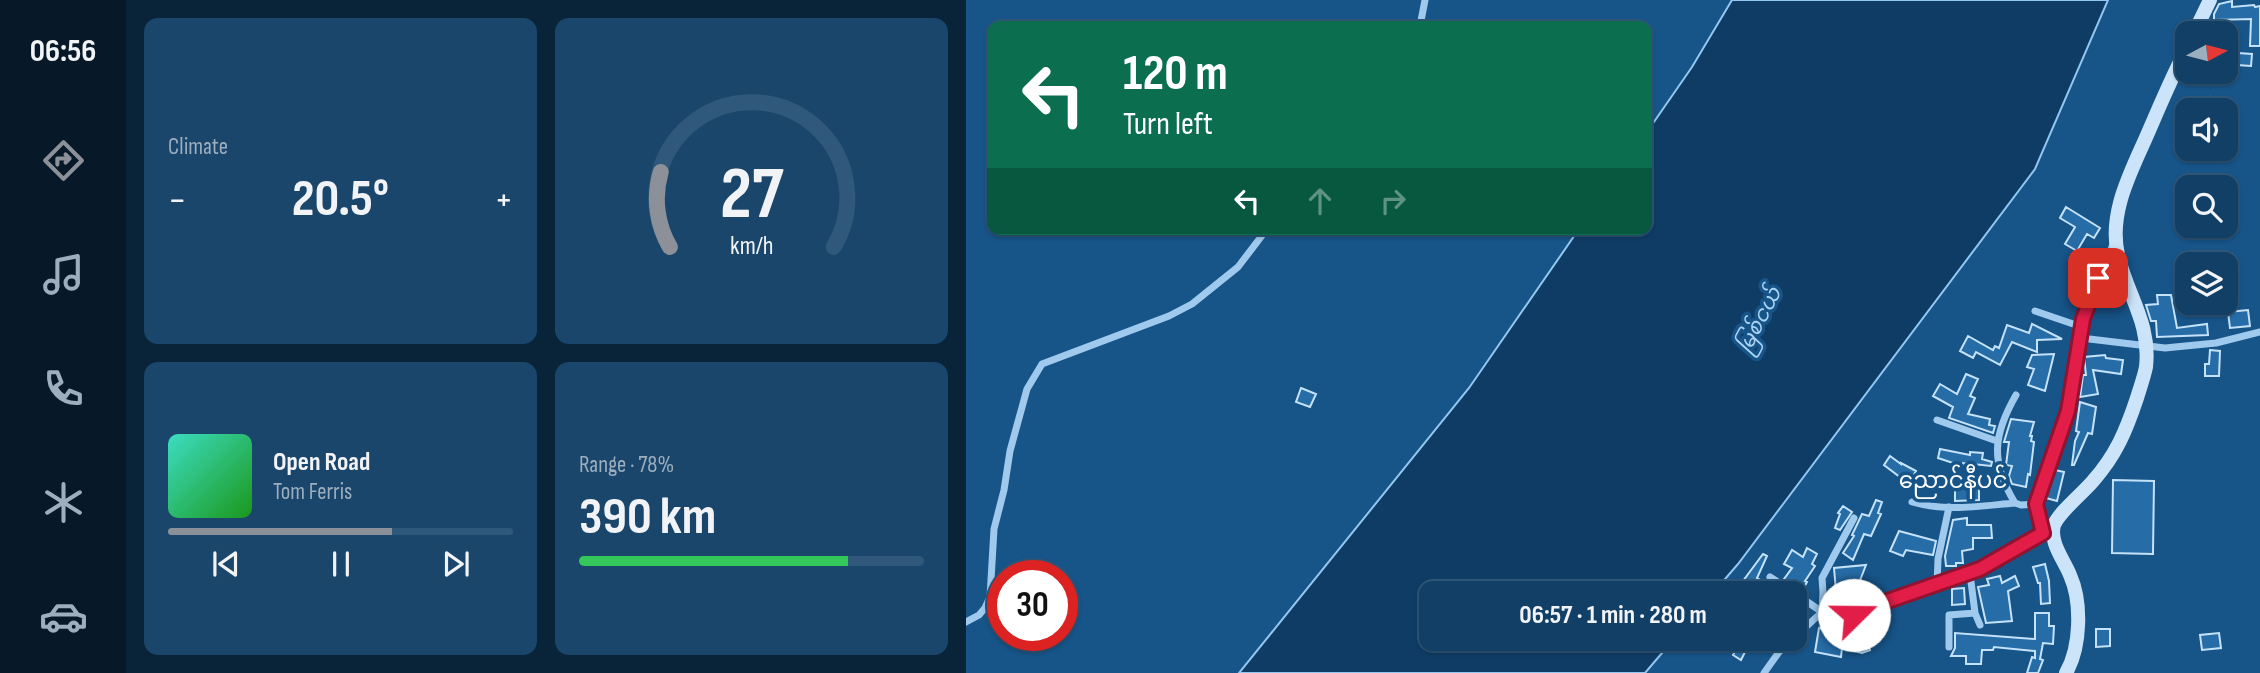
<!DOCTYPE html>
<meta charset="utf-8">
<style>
:root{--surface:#113f66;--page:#1a466c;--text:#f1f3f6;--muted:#9cafbf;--line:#30587a;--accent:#8c9099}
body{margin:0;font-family:"Sofia Sans Condensed","Noto Sans Myanmar",sans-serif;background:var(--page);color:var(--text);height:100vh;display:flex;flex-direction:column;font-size:26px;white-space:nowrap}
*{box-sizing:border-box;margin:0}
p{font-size:23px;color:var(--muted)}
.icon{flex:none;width:38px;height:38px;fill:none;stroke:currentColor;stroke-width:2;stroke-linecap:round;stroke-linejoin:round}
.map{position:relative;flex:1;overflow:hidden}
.side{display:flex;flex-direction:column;gap:18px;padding:18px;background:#092338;width:840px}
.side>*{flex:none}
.hud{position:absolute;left:21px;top:21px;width:665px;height:214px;border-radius:14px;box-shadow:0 2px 5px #0004,0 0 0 2px var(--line);background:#0b6e4f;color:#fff;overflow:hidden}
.needle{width:46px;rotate:83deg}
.controls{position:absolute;left:1209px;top:21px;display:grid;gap:14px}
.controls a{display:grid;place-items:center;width:63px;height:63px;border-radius:14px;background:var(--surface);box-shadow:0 2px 5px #0004,0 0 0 2px var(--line);font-size:35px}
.speed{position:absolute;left:21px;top:560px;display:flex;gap:14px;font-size:35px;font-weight:700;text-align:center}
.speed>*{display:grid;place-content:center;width:91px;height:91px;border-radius:50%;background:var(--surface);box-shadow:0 2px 5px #0004,0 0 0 2px var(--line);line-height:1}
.speed .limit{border:10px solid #d22;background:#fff;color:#111}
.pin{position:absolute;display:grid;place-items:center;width:60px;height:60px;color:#fff;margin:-30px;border-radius:14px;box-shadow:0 4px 10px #0006}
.me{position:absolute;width:77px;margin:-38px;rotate:68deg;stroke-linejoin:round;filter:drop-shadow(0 0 5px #0008)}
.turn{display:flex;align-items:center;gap:24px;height:147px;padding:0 21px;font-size:32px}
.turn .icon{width:91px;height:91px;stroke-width:2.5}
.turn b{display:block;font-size:49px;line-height:60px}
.lanes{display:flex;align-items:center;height:66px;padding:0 21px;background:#0003;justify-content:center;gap:35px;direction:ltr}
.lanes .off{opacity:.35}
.big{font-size:52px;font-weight:700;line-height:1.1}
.side .tile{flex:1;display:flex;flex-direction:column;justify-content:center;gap:10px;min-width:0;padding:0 24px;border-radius:14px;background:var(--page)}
.side .dial{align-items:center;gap:0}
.dial svg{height:182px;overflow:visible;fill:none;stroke:var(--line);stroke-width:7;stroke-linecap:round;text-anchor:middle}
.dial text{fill:var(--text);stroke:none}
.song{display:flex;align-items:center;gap:21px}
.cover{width:84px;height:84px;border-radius:10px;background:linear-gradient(135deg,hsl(170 70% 55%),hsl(120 70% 35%))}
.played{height:7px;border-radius:4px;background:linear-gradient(90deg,var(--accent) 65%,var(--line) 65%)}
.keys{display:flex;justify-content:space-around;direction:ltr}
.heat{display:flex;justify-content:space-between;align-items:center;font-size:38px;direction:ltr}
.charge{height:10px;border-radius:5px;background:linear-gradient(90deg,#34c759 78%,var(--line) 0)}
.side .tiles{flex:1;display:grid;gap:18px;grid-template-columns:repeat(2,1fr)}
.trip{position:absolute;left:453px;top:581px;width:388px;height:70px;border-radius:14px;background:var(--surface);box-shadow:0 2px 5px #0004,0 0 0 2px var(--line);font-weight:700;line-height:70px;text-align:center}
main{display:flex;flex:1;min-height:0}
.tab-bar{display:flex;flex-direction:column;width:126px;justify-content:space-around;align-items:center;background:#071929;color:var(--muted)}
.tab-bar .icon{width:49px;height:49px}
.tab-bar .active{color:var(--accent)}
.tab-bar b{font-size:32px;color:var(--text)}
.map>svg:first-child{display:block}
.water{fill:#0f3c65;stroke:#91c7f0;stroke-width:2}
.building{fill:#266ca6;stroke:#c4e2fa;stroke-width:2}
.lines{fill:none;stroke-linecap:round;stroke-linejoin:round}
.street{stroke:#9fcaee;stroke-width:7}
.secondary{stroke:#cce4fa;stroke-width:14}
.route-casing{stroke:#92132f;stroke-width:18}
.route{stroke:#e11d48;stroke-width:12}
.labels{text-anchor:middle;stroke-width:7;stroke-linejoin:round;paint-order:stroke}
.water-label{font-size:21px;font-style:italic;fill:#aad4f5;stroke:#175488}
.quarter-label{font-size:23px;fill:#fff;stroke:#175488}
</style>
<main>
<nav class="tab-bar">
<b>06:56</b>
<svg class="icon active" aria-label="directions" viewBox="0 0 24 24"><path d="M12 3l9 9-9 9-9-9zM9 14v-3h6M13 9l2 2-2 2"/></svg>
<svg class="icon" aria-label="music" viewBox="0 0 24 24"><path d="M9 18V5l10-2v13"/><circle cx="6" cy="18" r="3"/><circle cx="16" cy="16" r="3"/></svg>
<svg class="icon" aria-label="phone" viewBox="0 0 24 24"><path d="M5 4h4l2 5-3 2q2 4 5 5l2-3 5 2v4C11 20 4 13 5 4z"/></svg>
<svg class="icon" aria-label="climate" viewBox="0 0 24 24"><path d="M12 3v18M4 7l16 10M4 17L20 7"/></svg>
<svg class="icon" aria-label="car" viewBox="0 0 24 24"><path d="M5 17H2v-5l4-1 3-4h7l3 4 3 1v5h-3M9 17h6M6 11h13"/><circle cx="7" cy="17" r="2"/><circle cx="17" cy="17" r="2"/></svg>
</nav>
<section class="side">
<div class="tiles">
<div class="tile"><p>Climate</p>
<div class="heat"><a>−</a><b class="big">20.5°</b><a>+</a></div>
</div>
<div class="tile dial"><svg viewBox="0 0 100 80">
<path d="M14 69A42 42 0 1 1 86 69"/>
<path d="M14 69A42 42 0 0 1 10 36" stroke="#8c9099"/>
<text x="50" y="56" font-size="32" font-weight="700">27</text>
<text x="50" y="72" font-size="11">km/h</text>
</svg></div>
<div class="tile">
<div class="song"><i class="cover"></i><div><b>Open Road</b><p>Tom Ferris</p></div></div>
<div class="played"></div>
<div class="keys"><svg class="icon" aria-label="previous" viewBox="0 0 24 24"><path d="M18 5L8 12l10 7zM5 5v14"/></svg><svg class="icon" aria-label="pause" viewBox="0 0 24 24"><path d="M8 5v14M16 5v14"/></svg><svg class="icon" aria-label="next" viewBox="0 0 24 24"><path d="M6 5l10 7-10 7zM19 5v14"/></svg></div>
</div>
<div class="tile"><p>Range · 78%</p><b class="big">390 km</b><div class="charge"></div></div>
</div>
</section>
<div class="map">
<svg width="1294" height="673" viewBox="0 0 1294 673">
<rect width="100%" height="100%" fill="#175488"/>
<!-- water -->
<path class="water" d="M 766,0 L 1142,0 L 1069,169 L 772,564 L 747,593 L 466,593 L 466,639 L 708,639 L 679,673 L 273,673 L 503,388 L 613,229 L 681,229 L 681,132 L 726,67 Z"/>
<!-- building -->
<path class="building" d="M 1266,1 L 1266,7 L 1288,5 L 1289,7 L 1294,6 L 1294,46 L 1284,46 L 1285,19 L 1248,20 L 1248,14 L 1253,4 Z
M 1272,53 L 1286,54 L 1285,66 L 1271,65 Z
M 1234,72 L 1253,72 L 1253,80 L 1234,81 Z
M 1245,97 L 1261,103 L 1258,110 L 1241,110 Z
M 1100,207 L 1134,228 L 1128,238 L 1121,234 L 1111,251 L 1099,244 L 1109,227 L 1094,218 Z
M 1191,295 L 1205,295 L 1211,328 L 1241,324 L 1242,335 L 1191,337 L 1190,321 L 1185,321 L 1180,305 L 1192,304 Z
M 1282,310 L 1284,326 L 1264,328 L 1262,312 Z
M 1066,324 L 1096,339 L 1071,340 L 1071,352 L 1046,342 L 1034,365 L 1010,352 L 1007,358 L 994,351 L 1002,336 L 1027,350 L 1029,346 L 1033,348 L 1041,325 L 1063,333 Z
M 1244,350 L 1254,351 L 1253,376 L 1239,376 L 1239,364 L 1243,364 Z
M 1088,354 L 1079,391 L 1062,385 L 1068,369 L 1061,367 L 1066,355 Z
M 1139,355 L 1140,358 L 1157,360 L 1155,374 L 1127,370 L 1132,394 L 1114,397 L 1117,375 L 1120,375 L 1118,357 Z
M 1000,374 L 1012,379 L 1004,396 L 1009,398 L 1002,414 L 1024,419 L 1023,425 L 1029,426 L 1027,433 L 983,418 L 987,407 L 967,396 L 974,384 L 991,394 Z
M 335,388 L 350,394 L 344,407 L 330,402 Z
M 1114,402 L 1130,407 L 1126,434 L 1122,433 L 1108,465 L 1106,465 L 1109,441 L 1113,432 L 1110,431 Z
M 1045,419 L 1068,422 L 1064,436 L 1066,436 L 1065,441 L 1068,442 L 1064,475 L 1062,474 L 1060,487 L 1046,484 L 1043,476 L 1046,466 L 1040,465 L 1043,442 L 1038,442 Z
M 974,449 L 1004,455 L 1004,452 L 1017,453 L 1016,459 L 1026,462 L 1025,466 L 997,463 L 996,466 L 972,458 Z
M 924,456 L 935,464 L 935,463 L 950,471 L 943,484 L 918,465 Z
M 1089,470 L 1098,472 L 1091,501 L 1080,498 Z
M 1147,480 L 1188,481 L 1187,554 L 1146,553 Z
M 989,488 L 1013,488 L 1013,500 L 989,501 Z
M 910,500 L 916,502 L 912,513 L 915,514 L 905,536 L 898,534 L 887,560 L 877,553 L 888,536 L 886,535 L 896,514 L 903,516 Z
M 877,506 L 886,512 L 874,530 L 869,528 L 874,514 L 872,513 Z
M 1001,518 L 1001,525 L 1025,525 L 1026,538 L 1007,538 L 1007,549 L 996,551 L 997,563 L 990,563 L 990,566 L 980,566 L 979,556 L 987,520 Z
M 933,531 L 970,541 L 967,555 L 940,550 L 937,556 L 924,551 Z
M 841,548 L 851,554 L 846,564 L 849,566 L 839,581 L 841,582 L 836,591 L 818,579 L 826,568 L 818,564 L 826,550 L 837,557 Z
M 797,554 L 801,556 L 791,578 L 818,593 L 785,593 L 774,585 Z
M 1079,564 L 1083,581 L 1084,603 L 1075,604 L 1074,583 L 1072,583 L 1067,567 Z
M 900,565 L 891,588 L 898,590 L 896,604 L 886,603 L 887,596 L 870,591 L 868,568 Z
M 1034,576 L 1036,583 L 1049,576 L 1053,586 L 1042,591 L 1046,621 L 1020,623 L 1012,587 L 1023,585 L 1021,579 Z
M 998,588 L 999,604 L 986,605 L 986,589 Z
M 1069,613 L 1083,613 L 1083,626 L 1088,626 L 1087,644 L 1077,643 L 1074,659 L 1077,660 L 1072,673 L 1061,673 L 1066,657 L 1069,658 L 1069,651 L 1028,647 L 1027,650 L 1016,650 L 1015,664 L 1000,664 L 1000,656 L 985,656 L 989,648 L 989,633 L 1069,639 Z
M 853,628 L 891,636 L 890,640 L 901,637 L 904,650 L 896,653 L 876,648 L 875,657 L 849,652 Z
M 1130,629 L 1144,629 L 1144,646 L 1130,647 Z
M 1253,633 L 1255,648 L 1236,650 L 1234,635 Z
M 748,639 L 762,639 L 781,648 L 775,660 L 767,655 L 768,653 Z"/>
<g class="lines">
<!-- street -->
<path class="street" d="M 454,26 L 459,0
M 1069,311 L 1116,327
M 1115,338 L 1199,348 L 1250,343 L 1294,332
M 971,420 L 1031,441
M 946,502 C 980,512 1014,506 1049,503 L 1055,505 L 1071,504
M 1049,503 C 1024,462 1027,435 1050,395
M 1077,533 L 1071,504 L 1102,411 L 1120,309 L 1148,242
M 1004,574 L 1009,613 L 1014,625
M 804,577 L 829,593
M 971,585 L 972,559 L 983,507
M 830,594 L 856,612 L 857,592 L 856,578 L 888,518
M 0,622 L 13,615 L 19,608 L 24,597 L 28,529 L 38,490 L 44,451 L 61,389 L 76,364 L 203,316 L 226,304 L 272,267 L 301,229
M 830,636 L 856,612 L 870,616 L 888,615 L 913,604 L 985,581 L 1015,569 L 1081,532
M 983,647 L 983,615 L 1009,613
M 798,673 L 813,652 L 826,639"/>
<!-- secondary -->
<path class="secondary" d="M 1228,33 L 1244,0
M 1100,673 C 1115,647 1116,602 1104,575 C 1098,560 1083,542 1088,525 C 1093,512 1117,493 1127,481 C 1150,455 1160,431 1171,398 C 1174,388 1178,377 1180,367 C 1185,323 1161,295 1152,255 C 1142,212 1166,170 1182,133 C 1195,103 1207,74 1222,46"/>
</g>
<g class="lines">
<defs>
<path id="route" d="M 888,615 L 913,604 L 1014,569 L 1077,533 L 1070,504 L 1102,411 L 1117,319 L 1132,278"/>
</defs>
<!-- route casing -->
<use href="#route" class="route-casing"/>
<!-- route -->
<use href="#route" class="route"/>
</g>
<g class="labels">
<!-- water labels -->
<g class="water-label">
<text transform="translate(793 320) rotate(-62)" y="7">မြစ်ငယ်</text>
</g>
<!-- quarter labels -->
<g class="quarter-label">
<text x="987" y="488">ညောင်နီပင်</text>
</g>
</g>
</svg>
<div class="controls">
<a><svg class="needle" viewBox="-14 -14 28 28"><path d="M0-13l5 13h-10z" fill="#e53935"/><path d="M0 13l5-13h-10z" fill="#9cafbf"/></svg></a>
<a><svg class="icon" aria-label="sound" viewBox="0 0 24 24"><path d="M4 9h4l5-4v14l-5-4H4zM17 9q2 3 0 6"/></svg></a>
<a><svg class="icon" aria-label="search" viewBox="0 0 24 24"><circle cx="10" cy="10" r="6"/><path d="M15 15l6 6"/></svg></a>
<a><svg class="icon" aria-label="layers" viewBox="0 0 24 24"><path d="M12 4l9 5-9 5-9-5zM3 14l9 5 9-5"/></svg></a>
</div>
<div class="speed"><div class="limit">30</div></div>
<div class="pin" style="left:1132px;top:278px;background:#d93025"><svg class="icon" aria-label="arrive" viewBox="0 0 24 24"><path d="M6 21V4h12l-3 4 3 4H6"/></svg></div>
<svg class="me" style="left:888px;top:615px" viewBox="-20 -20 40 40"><circle r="19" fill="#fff"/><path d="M0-13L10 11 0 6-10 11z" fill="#e11d48"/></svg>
<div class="trip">06:57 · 1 min · 280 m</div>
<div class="hud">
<div class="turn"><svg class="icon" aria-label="left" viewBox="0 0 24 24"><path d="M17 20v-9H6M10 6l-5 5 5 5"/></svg><div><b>120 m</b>Turn left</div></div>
<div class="lanes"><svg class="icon" aria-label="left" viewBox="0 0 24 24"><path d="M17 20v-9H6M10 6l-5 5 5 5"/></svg><svg class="icon off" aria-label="ahead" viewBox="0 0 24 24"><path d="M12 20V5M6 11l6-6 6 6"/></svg><svg class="icon off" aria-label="right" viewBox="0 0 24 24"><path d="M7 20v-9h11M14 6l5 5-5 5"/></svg></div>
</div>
</div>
</main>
